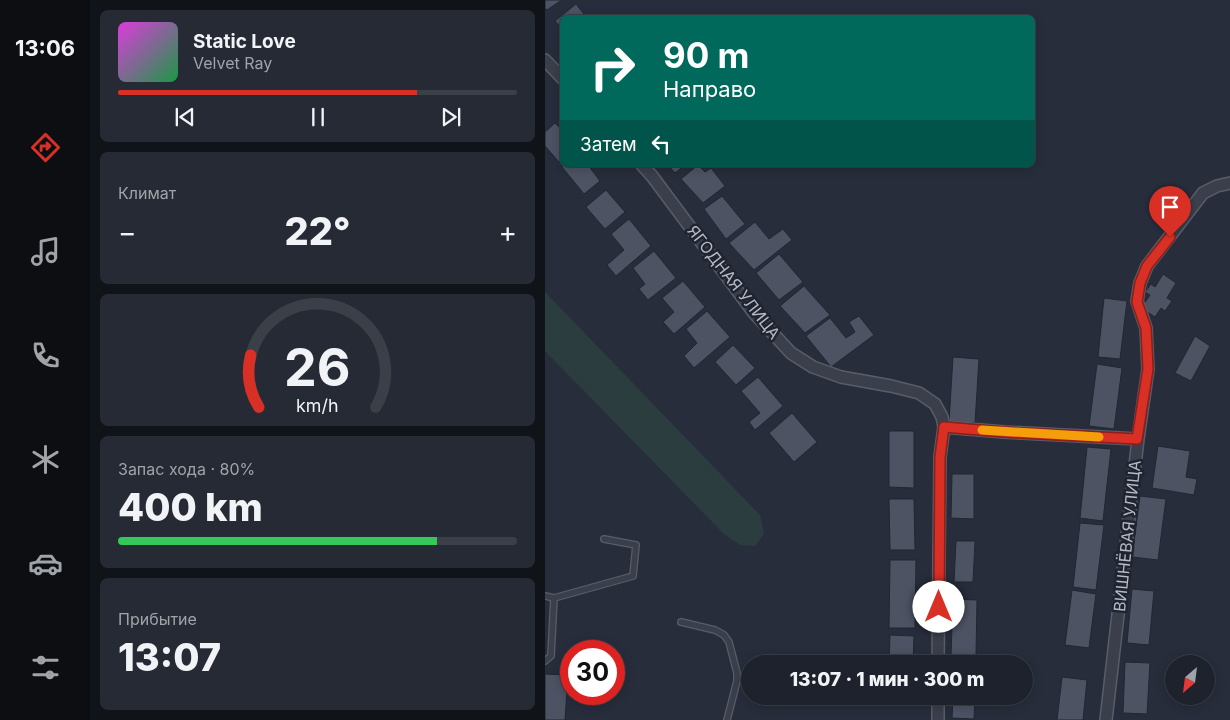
<!DOCTYPE html>
<html lang="ru">
<meta charset="utf-8">
<style>
:root{--surface:#1d222c;--page:#252a34;--text:#f1f3f6;--muted:#a0a4a9;--line:#3b3f48;--accent:#d93025}
body{margin:0;font-family:Inter,sans-serif;background:var(--page);color:var(--text);height:100vh;display:flex;flex-direction:column;font-size:19px;white-space:nowrap}
*{box-sizing:border-box;margin:0}
p{font-size:16px;color:var(--muted)}
.icon{flex:none;width:28px;height:28px;fill:none;stroke:currentColor;stroke-width:2;stroke-linecap:round;stroke-linejoin:round}
.map{position:relative;flex:1;overflow:hidden}
.side{display:flex;flex-direction:column;gap:10px;padding:10px;background:#101318;width:455px}
.side>*{flex:none}
.guide{position:absolute;left:15px;top:15px;width:475px;height:152px;border-radius:8px;box-shadow:0 2px 12px #0003,0 0 0 1px var(--line);background:#00695c;color:#fff;overflow:hidden}
.needle{width:32px;rotate:208deg}
.buttons{position:absolute;left:620px;top:655px;display:grid;gap:10px}
.buttons a{display:grid;place-items:center;width:50px;height:50px;border-radius:50%;background:var(--surface);box-shadow:0 2px 12px #0003,0 0 0 1px var(--line);font-size:25px}
.speed{position:absolute;left:15px;top:640px;display:flex;gap:10px;font-size:25px;font-weight:700;text-align:center}
.speed>*{display:grid;place-content:center;width:65px;height:65px;border-radius:50%;background:var(--surface);box-shadow:0 2px 12px #0003,0 0 0 1px var(--line);line-height:1}
.speed .limit{border:8px solid #d22;background:#fff;color:#111}
.pin{position:absolute;display:grid;place-items:center;width:42px;height:42px;color:#fff;margin:-51px -21px;border-radius:50% 50% 50% 0;rotate:-45deg;box-shadow:0 0 5px #0007}
.pin .icon{rotate:45deg}
.me{position:absolute;width:55px;margin:-28px;rotate:0deg;stroke-linejoin:round;filter:drop-shadow(0 0 4px #0008)}
.turn{display:flex;align-items:center;gap:18px;height:105px;padding:0 20px;font-size:22px}
.turn .icon{width:65px;height:65px;stroke-width:2.5}
.turn b{display:block;font-size:35px;line-height:42px}
.then{display:flex;align-items:center;height:48px;padding:0 20px;background:#0003;gap:10px;font-size:19px}
.big{font-size:38px;font-weight:800;line-height:1.1}
.side .tile{flex:1;display:flex;flex-direction:column;justify-content:center;gap:8px;min-width:0;padding:0 18px;border-radius:8px;background:var(--page)}
.side .dial{align-items:center;gap:0}
.dial svg{height:130px;overflow:visible;fill:none;stroke:var(--line);stroke-width:7;stroke-linecap:round;text-anchor:middle}
.dial text{fill:var(--text);stroke:none}
.song{display:flex;align-items:center;gap:15px}
.cover{width:60px;height:60px;border-radius:8px;background:linear-gradient(135deg,hsl(300 70% 55%),hsl(140 70% 35%))}
.played{height:5px;border-radius:2px;background:linear-gradient(90deg,var(--accent) 75%,var(--line) 75%)}
.keys{display:flex;justify-content:space-around;direction:ltr}
.heat{display:flex;justify-content:space-between;align-items:center;font-size:28px;direction:ltr}
.charge{height:8px;border-radius:4px;background:linear-gradient(90deg,#34c759 80%,var(--line) 0)}
.trip{position:absolute;left:196px;top:655px;width:292px;height:50px;border-radius:25px;background:var(--surface);box-shadow:0 2px 12px #0003,0 0 0 1px var(--line);font-weight:800;line-height:50px;text-align:center}
main{display:flex;flex:1;min-height:0}
.tabs{display:flex;flex-direction:column;width:90px;justify-content:space-around;align-items:center;background:#0c0e12;color:var(--muted)}
.tabs .icon{width:35px;height:35px}
.tabs .selected{color:var(--accent)}
.tabs b{font-size:22px;color:var(--text)}
.map>svg:first-child{display:block}
.green{fill:#2c3d40}
.building{fill:#4d5363;stroke:#212632}
.lines{fill:none;stroke-linecap:round;stroke-linejoin:round}
.service-casing{stroke:#585d69;stroke-width:8}
.minor-casing{stroke:#585d69;stroke-width:14}
.service{stroke:#3a3f4b;stroke-width:5.5}
.minor{stroke:#3a3f4b;stroke-width:11}
.route-casing{stroke:#8d1f18;stroke-width:12}
.route{stroke:#d93025;stroke-width:9}
.slow{stroke:#f59e0b;stroke-width:9}
.labels{text-anchor:middle;stroke-width:5;stroke-linejoin:round;paint-order:stroke}
.street-label{font-size:16px;fill:#b6bac6;stroke:#1f2430}
</style>
<main>
<nav class="tabs">
<b>13:06</b>
<svg class="icon selected" aria-label="directions" viewBox="0 0 24 24"><path d="M12 3l9 9-9 9-9-9zM9 14v-3h6M13 9l2 2-2 2"/></svg>
<svg class="icon" aria-label="music" viewBox="0 0 24 24"><path d="M9 18V5l10-2v13"/><circle cx="6" cy="18" r="3"/><circle cx="16" cy="16" r="3"/></svg>
<svg class="icon" aria-label="phone" viewBox="0 0 24 24"><path d="M5 4h4l2 5-3 2q2 4 5 5l2-3 5 2v4C11 20 4 13 5 4z"/></svg>
<svg class="icon" aria-label="climate" viewBox="0 0 24 24"><path d="M12 3v18M4 7l16 10M4 17L20 7"/></svg>
<svg class="icon" aria-label="car" viewBox="0 0 24 24"><path d="M5 17H2v-5l4-1 3-4h7l3 4 3 1v5h-3M9 17h6M6 11h13"/><circle cx="7" cy="17" r="2"/><circle cx="17" cy="17" r="2"/></svg>
<svg class="icon" aria-label="filters" viewBox="0 0 24 24"><path d="M4 7h16M4 17h16"/><circle cx="9" cy="7" r="2"/><circle cx="15" cy="17" r="2"/></svg>
</nav>
<section class="side">
<div class="tile">
<div class="song"><i class="cover"></i><div><b>Static Love</b><p>Velvet Ray</p></div></div>
<div class="played"></div>
<div class="keys"><svg class="icon" aria-label="previous" viewBox="0 0 24 24"><path d="M18 5L8 12l10 7zM5 5v14"/></svg><svg class="icon" aria-label="pause" viewBox="0 0 24 24"><path d="M8 5v14M16 5v14"/></svg><svg class="icon" aria-label="next" viewBox="0 0 24 24"><path d="M6 5l10 7-10 7zM19 5v14"/></svg></div>
</div>
<div class="tile"><p>Климат</p>
<div class="heat"><a>−</a><b class="big">22°</b><a>+</a></div>
</div>
<div class="tile dial"><svg viewBox="0 0 100 80">
<path d="M14 69A42 42 0 1 1 86 69"/>
<path d="M14 69A42 42 0 0 1 9 37" stroke="#d93025"/>
<text x="50" y="56" font-size="32" font-weight="700">26</text>
<text x="50" y="72" font-size="11">km/h</text>
</svg></div>
<div class="tile"><p>Запас хода · 80%</p><b class="big">400 km</b><div class="charge"></div></div>
<div class="tile"><p>Прибытие</p><b class="big">13:07</b></div>
</section>
<div class="map">
<svg width="685" height="720" viewBox="0 0 685 720">
<rect width="100%" height="100%" fill="#272d3b"/>
<!-- green -->
<path class="green" d="M 0,292 L 215,515 L 219,534 L 210,546 L 195,545 L 180,535 L 0,351 Z"/>
<!-- building -->
<path class="building" d="M 0,0 L 17,0 L 2,10 L 0,8 Z
M 31,4 L 42,18 L 18,18 L 18,29 L 10,21 Z
M 10,123 L 18,131 L 18,159 L 14,162 L 0,146 L 0,132 Z
M 19,165 L 43,165 L 55,181 L 39,194 L 17,167 Z
M 123,165 L 140,165 L 130,173 Z
M 153,165 L 160,172 L 166,168 L 180,186 L 158,203 L 136,179 Z
M 61,190 L 80,212 L 60,229 L 41,207 Z
M 177,196 L 200,224 L 181,239 L 159,209 Z
M 84,219 L 106,246 L 71,276 L 62,265 L 79,250 L 66,234 Z
M 210,222 L 224,239 L 238,229 L 247,240 L 209,270 L 184,243 Z
M 109,251 L 131,278 L 103,300 L 94,289 L 100,284 L 88,268 Z
M 234,254 L 258,282 L 234,300 L 211,273 Z
M 618,274 L 631,283 L 622,298 L 627,301 L 620,311 L 616,308 L 610,317 L 596,308 L 605,295 L 600,292 L 606,284 L 610,287 Z
M 138,281 L 160,307 L 129,334 L 118,322 L 129,312 L 117,298 Z
M 259,286 L 285,315 L 260,333 L 235,306 Z
M 559,298 L 582,301 L 575,359 L 553,357 Z
M 162,311 L 185,337 L 149,368 L 139,356 L 152,343 L 141,329 Z
M 314,316 L 329,335 L 286,367 L 261,336 L 285,318 L 301,338 L 310,332 L 304,322 Z
M 650,336 L 665,346 L 646,381 L 630,373 Z
M 188,345 L 210,368 L 191,385 L 170,362 Z
M 408,357 L 434,359 L 430,423 L 404,422 Z
M 552,364 L 577,368 L 569,429 L 544,426 Z
M 213,377 L 238,406 L 210,430 L 204,422 L 215,413 L 196,391 Z
M 247,413 L 272,442 L 249,462 L 224,433 Z
M 344,431 L 369,431 L 369,488 L 344,487 Z
M 613,446 L 645,451 L 641,477 L 652,479 L 649,495 L 607,488 Z
M 542,447 L 566,449 L 558,521 L 535,518 Z
M 407,474 L 429,474 L 429,519 L 406,518 Z
M 595,496 L 621,499 L 613,560 L 587,557 Z
M 344,499 L 369,499 L 370,550 L 345,550 Z
M 535,523 L 559,525 L 551,590 L 528,587 Z
M 411,541 L 430,541 L 428,582 L 409,582 Z
M 345,560 L 371,560 L 370,628 L 344,628 Z
M 587,589 L 609,591 L 604,645 L 582,643 Z
M 527,590 L 551,594 L 544,648 L 520,645 Z
M 408,599 L 432,600 L 431,655 L 406,655 Z
M 345,635 L 369,636 L 368,664 L 344,664 Z
M 580,662 L 605,663 L 602,714 L 578,713 Z
M 0,674 L 23,675 L 20,720 L 0,720 Z
M 517,677 L 542,680 L 538,720 L 512,720 Z
M 408,696 L 430,696 L 429,719 L 407,718 Z"/>
<g class="lines">
<defs>
<path id="service" d="M 0,596 L 9,598 L 88,576 L 91,545 L 59,539
M 136,622 L 170,630 L 179,635 L 184,642 L 192,673 L 192,681 L 182,720
M 0,661 L 6,656 L 9,598"/>
<path id="minor" d="M 0,60 L 18,79
M 97,165 L 107,176 L 209,313 L 246,353 L 268,367 L 296,377 L 346,386 L 374,393 L 390,404 L 397,417 L 399,427 L 395,457 L 393,664
M 399,427 L 459,432 L 593,439
M 393,696 L 393,720
M 561,720 L 593,439 L 603,369 L 601,328 L 592,301 L 595,283 L 602,266 L 658,193 L 672,186 L 685,183"/>
</defs>
<!-- service casing -->
<use href="#service" class="service-casing"/>
<!-- minor casing -->
<use href="#minor" class="minor-casing"/>
<!-- service -->
<use href="#service" class="service"/>
<!-- minor -->
<use href="#minor" class="minor"/>
</g>
<g class="lines">
<defs>
<path id="route" d="M 394,607 L 395,457 L 399,427 L 458,432 L 592,439 L 603,369 L 601,328 L 592,302 L 595,283 L 602,266 L 625,237"/>
</defs>
<!-- route casing -->
<use href="#route" class="route-casing"/>
<!-- route -->
<use href="#route" class="route"/>
<!-- slow -->
<path class="slow" d="M 437,430 L 554,437"/>
</g>
<g class="labels">
<!-- street labels -->
<g class="street-label">
<text transform="translate(189 282) rotate(52)" y="6">ЯГОДНАЯ УЛИЦА</text>
<text transform="translate(582 536) rotate(-84)" y="6">ВИШНЁВАЯ УЛИЦА</text>
</g>
</g>
</svg>
<div class="buttons">
<a><svg class="needle" viewBox="-14 -14 28 28"><path d="M0-13l5 13h-10z" fill="#e53935"/><path d="M0 13l5-13h-10z" fill="#a0a4a9"/></svg></a>
</div>
<div class="speed"><div class="limit">30</div></div>
<div class="pin" style="left:625px;top:237px;background:#d93025"><svg class="icon" aria-label="arrive" viewBox="0 0 24 24"><path d="M6 21V4h12l-3 4 3 4H6"/></svg></div>
<svg class="me" style="left:394px;top:607px" viewBox="-20 -20 40 40"><circle r="19" fill="#fff"/><path d="M0-13L10 11 0 6-10 11z" fill="#d93025"/></svg>
<div class="trip">13:07 · 1 мин · 300 m</div>
<div class="guide">
<div class="turn"><svg class="icon" aria-label="right" viewBox="0 0 24 24"><path d="M7 20v-9h11M14 6l5 5-5 5"/></svg><div><b>90 m</b>Направо</div></div>
<div class="then">Затем<svg class="icon" aria-label="left" viewBox="0 0 24 24"><path d="M17 20v-9H6M10 6l-5 5 5 5"/></svg></div>
</div>
</div>
</main>
